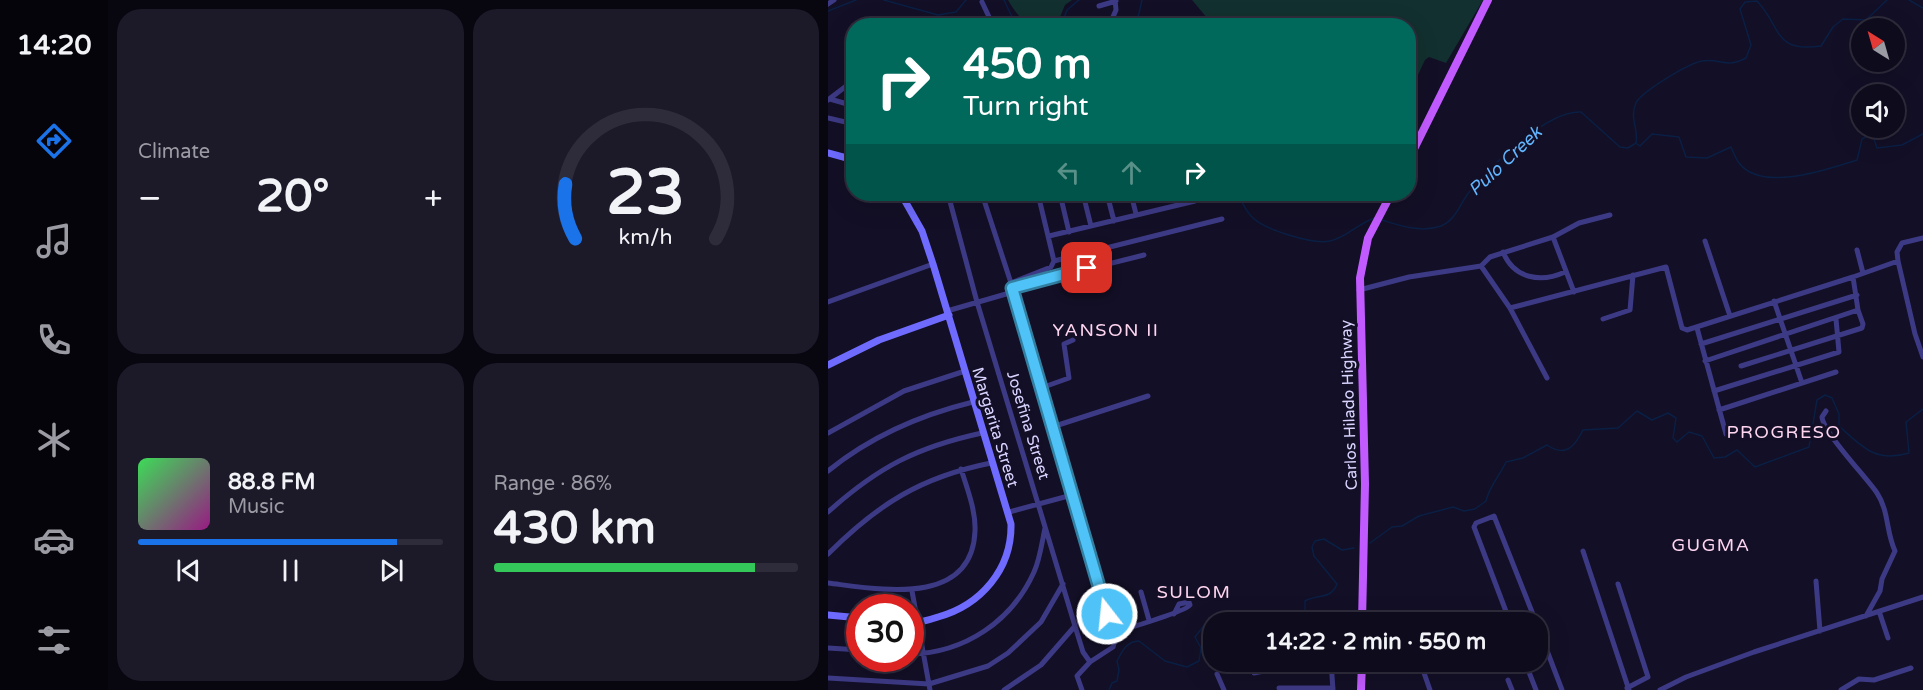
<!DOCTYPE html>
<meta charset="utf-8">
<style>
:root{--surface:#0e0b1c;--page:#1c1929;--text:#f1f3f6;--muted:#9b9ba3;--line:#2e2b3b;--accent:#1a73e8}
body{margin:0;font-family:"Varela Round",sans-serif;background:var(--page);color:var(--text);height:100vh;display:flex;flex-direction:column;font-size:22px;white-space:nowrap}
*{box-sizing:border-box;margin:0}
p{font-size:20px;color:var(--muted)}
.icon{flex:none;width:33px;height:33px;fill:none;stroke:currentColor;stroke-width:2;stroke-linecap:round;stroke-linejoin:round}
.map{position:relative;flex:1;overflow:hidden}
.side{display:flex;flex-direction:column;gap:9px;padding:9px;background:#08060f;width:720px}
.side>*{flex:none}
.banner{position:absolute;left:18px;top:18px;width:570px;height:183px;border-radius:24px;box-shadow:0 6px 24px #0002,0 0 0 2px var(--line);background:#00695c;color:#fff;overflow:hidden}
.needle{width:39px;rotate:323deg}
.buttons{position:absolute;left:1023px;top:18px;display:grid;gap:12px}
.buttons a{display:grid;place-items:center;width:54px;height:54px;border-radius:50%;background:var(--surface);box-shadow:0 6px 24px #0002,0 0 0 2px var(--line);font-size:30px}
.speed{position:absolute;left:18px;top:594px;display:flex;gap:12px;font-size:30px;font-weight:700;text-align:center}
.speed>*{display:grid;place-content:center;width:78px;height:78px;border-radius:50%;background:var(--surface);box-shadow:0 6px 24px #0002,0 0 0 2px var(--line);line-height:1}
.speed .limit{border:9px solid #d22;background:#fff;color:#111}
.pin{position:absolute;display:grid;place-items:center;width:51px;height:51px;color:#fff;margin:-26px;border-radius:12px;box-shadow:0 3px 9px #0006}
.me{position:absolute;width:66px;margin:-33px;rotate:344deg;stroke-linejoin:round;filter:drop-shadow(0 0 4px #0008)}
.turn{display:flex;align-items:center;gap:21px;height:126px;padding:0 18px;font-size:27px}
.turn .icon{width:78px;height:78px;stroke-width:2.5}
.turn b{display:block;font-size:42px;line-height:51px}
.lanes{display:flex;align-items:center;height:57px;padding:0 18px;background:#0003;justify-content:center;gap:30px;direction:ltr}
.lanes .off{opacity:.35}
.big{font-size:45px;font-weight:700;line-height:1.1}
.side .tile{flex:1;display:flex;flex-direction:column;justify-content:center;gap:9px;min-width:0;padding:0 21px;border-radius:24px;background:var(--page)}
.side .dial{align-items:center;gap:0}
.dial svg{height:156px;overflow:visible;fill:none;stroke:var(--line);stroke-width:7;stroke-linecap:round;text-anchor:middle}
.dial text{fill:var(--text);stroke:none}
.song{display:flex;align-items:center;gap:18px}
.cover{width:72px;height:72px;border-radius:9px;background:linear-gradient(135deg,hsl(130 70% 55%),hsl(310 70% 35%))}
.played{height:6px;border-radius:3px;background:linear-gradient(90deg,var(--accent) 85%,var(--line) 85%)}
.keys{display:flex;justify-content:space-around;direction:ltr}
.heat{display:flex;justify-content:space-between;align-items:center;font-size:33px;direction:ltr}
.charge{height:9px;border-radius:4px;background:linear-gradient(90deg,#34c759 86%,var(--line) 0)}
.side .tiles{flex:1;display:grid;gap:9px;grid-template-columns:repeat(2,1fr)}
.trip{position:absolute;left:375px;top:612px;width:345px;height:60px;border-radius:24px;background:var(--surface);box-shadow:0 6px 24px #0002,0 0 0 2px var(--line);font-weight:700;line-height:60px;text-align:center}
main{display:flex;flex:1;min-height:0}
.tabs{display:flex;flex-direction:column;width:108px;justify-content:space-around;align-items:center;background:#06040b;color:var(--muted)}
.tabs .icon{width:42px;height:42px}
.tabs .active{color:var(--accent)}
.tabs b{font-size:27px;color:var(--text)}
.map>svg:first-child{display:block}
.green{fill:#12302f}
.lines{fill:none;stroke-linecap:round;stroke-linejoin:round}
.stream{stroke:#0a1f44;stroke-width:1.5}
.street{stroke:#3d3a85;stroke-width:5}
.secondary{stroke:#6f6bff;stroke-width:7}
.primary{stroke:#c25bff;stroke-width:8}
.route-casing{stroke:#337fa1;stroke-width:15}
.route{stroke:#4fc3f7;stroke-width:10}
.labels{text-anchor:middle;stroke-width:6;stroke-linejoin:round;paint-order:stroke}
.street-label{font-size:16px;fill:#d9d4ff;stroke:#130f26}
.water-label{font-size:18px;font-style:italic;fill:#62b6ff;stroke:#130f26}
.neighbourhood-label{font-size:18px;letter-spacing:1.5px;fill:#ffd6f0;stroke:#130f26}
</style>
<main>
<nav class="tabs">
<b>14:20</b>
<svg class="icon active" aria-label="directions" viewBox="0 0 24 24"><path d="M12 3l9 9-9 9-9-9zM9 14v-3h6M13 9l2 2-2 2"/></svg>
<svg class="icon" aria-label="music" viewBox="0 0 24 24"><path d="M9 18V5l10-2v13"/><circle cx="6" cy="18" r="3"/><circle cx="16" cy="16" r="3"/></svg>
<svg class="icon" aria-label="phone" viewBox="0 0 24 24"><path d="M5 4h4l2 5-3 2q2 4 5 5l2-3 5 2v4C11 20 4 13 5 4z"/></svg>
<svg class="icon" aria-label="climate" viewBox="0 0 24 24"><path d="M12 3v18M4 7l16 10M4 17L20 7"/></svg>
<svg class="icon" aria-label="car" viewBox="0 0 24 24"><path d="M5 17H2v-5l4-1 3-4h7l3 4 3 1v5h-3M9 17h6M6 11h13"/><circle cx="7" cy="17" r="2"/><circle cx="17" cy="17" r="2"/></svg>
<svg class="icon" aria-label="filters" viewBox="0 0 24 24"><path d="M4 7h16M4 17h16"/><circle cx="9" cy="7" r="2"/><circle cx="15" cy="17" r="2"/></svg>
</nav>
<section class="side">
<div class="tiles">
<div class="tile"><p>Climate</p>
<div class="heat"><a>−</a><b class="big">20°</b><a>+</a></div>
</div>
<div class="tile dial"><svg viewBox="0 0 100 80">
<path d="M14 69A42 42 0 1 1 86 69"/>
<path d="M14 69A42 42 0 0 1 9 41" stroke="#1a73e8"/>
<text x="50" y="56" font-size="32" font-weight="700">23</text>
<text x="50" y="72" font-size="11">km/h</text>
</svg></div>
<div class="tile">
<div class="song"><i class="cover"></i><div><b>88.8 FM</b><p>Music</p></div></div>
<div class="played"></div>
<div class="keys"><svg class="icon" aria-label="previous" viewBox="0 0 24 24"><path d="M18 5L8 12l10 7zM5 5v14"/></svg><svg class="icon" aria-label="pause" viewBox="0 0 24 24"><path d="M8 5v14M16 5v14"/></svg><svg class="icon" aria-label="next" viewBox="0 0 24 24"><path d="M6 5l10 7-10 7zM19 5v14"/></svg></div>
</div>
<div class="tile"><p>Range · 86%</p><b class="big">430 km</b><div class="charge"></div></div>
</div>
</section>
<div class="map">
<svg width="1095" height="690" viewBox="0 0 1095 690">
<rect width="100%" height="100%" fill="#130f26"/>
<!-- green -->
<path class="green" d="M 180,0 L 244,0 L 237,5 L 229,24 C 203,30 192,21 180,0 Z
M 364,0 L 655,0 L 618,63 L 601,57 L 597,60 L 581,94 L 580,26 L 385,25 Z"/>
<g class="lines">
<!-- stream -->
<path class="stream" d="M 56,0 L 110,15 L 128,12 L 138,0
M 176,0 L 184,17 L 191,26
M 1081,0 L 1095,8
M 0,11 L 28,0
M 233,26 L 239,10 L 251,0
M 308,26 L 314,0
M 809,144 L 812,146 L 824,134 L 851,137 L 858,157 L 879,158 L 903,147 C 905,152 908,159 911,163 C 934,193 1000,169 1029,160 L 1034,139 L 1044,133 L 1049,148 L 1074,145 L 1095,134
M 410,194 C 414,202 417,210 424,217 C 435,229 485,245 502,241 C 518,238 532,222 547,218
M 554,220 C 573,226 593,233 613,226 C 628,220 632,203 642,191 C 663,166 719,110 753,112 L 792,147 L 800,148 L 808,143 C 811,129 801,118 808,103 C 813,92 861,63 874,61 C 893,58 897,69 918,58 L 923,45 L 912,9 L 917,2 L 929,1 C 954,27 945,53 993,46 L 1005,27 L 1015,19 L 1038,20 L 1059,0
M 542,543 L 564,527 L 574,526 L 591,516 L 625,507 L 636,511 L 647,509 L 658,501 C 661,487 672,475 678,462 L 695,458 L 719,445 C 737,457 746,448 755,430 L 790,428 L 809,411 L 824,420 L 840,413 L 848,418 L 845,438 L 849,442 L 861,432 L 874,436 L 886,458 L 897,457 L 909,450 L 927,467 L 981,447 L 989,400 L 997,395 L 1004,398 L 1011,414 L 1011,426 C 1034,447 1048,463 1081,453 L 1078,422 L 1095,409
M 411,622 C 428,610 452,613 470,622
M 477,622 L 477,601 C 489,594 503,600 509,584 L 486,556 L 484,547 L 487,541 L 496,539 L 514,550 L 526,548
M 281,690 L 284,683 L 289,681 L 291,670 L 289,661 C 294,651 299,641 311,641 L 337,661 L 359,667 L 371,661 L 373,648 L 367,637 L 378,623 L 387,622"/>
<!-- street -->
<path class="street" d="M 0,4 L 6,0
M 271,6 L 288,1
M 141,26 L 162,19 L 154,2
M 281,26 L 288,10 L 287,0
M 23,33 L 26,38
M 2,99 L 26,106
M 0,100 L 26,80
M 0,118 L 26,124
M 120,194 L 149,302 L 247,626 L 255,652 L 262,662
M 154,194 L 183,283 L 287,640 L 285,647 L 262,662 L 249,676 L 254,690
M 232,194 L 241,232
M 255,194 L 263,226
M 279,194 L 286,221
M 303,194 L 308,214
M 782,215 L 751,223 L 725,237 L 662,257 L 653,266 L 682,308 L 838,267 L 854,328 L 859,330 L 1025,277 L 1030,310 L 877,361
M 221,236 L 367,201
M 725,237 L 746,292
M 877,241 L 902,316
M 1029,250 L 1035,273
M 675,252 C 686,279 713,283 737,272
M 226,261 L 394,219
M 1070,261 L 1069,252 L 1074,243 L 1095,238
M 1025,277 L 1070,261 L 1087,334 L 1095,357
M 183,283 L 223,267 L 226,261 L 210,194
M 184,288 L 316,255
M 531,290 L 581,277 L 653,266
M 946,301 L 974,383
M 0,302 L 105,264
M 682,308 L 719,378
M 119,311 L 185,292
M 775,319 L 802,310 L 805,275
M 869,328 L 898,434
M 873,344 L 1029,295
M 913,366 L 1034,328 L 1035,324 L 1030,310
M 213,388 L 241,378 L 236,344 L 245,340
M 886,391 L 1011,352 L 1008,319
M 891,410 L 1008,372
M 998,411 L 994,417 C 995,432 1038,477 1049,493 C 1061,511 1058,532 1067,551 L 1054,579 L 1052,591 L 1038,616
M 224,427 L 320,396
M 0,433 L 76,391 L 137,371
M 0,471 C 43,436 92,415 145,402
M 0,512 C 50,467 89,447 154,433
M 181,512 L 244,495
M 755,551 L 801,690
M 0,554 C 50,504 93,477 163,463
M 988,581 L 992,631
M 0,583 C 50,589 144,608 147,531 C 148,511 139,488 133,469
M 790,584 L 820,677 L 799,688
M 84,591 L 102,690
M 313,592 L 321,620
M 1051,611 L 1060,638
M 682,622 L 646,527 L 648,523 L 666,516 L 708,622
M 710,627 L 734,690
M 285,633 C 297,629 359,611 362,605 L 361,602 L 351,604 L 346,614
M 0,648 L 32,650
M 82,654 C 137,653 184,621 206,572 C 212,559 214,542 217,528
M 503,662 L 505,690
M 673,662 L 675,665
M 697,662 L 708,690
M 595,670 L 602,690
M 426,673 L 441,670 L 505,670
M 389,674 L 396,690
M 0,678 L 101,684 L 160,666 L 180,653 L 213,622 L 235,584
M 680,680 L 684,690
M 451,688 L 505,688
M 176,690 L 213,665 L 247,626
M 832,690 L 858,677 L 926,652 L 1095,597
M 1013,690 L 1031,679 L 1046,680 L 1083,668"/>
<!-- secondary -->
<path class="secondary" d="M 0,153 L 26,160
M 73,194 L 94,231 L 105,264 L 183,524 C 184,569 153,605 110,617 C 101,620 92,623 82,623
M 0,365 L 51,340 L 121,315
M 0,615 L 32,618"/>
<!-- primary -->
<path class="primary" d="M 580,161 L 660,0
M 534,622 L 537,484 L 532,278 L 540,238 L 563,194
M 533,690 L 534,662"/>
</g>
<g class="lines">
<defs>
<path id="route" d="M 259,268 L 184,288 L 279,614"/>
</defs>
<!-- route casing -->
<use href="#route" class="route-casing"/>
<!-- route -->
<use href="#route" class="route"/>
</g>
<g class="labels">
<!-- street labels -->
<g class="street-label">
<text transform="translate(520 405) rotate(-92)" y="6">Carlos Hilado Highway</text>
<text transform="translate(201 425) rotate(73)" y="6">Josefina Street</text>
<text transform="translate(168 427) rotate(73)" y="6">Margarita Street</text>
</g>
<!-- water labels -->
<g class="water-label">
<text transform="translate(677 161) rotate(-43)" y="6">Pulo Creek</text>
</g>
<!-- neighbourhood labels -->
<g class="neighbourhood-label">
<text x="278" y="336">YANSON II</text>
<text x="956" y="438">PROGRESO</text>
<text x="883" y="551">GUGMA</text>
<text x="366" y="598">SULOM</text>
</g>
</g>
</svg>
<div class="buttons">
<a><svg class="needle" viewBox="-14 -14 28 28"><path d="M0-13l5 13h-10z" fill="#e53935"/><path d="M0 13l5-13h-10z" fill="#9b9ba3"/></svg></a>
<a><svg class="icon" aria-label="sound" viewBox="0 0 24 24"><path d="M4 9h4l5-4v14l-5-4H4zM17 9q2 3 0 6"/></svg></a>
</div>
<div class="speed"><div class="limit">30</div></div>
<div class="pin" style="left:259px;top:268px;background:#d93025"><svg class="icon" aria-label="arrive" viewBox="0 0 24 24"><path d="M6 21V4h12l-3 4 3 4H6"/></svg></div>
<svg class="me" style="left:279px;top:614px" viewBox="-20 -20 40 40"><circle r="17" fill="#4fc3f7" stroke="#fff" stroke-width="3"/><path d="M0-11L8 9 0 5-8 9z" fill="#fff"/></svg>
<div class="trip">14:22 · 2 min · 550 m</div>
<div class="banner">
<div class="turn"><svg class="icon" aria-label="right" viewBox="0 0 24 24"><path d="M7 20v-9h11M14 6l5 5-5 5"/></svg><div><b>450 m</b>Turn right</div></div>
<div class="lanes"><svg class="icon off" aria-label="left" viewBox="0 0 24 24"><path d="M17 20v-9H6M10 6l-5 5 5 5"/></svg><svg class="icon off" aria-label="ahead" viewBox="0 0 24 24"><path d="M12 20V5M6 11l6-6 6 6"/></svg><svg class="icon" aria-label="right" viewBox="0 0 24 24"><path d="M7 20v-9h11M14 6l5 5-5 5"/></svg></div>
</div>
</div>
</main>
